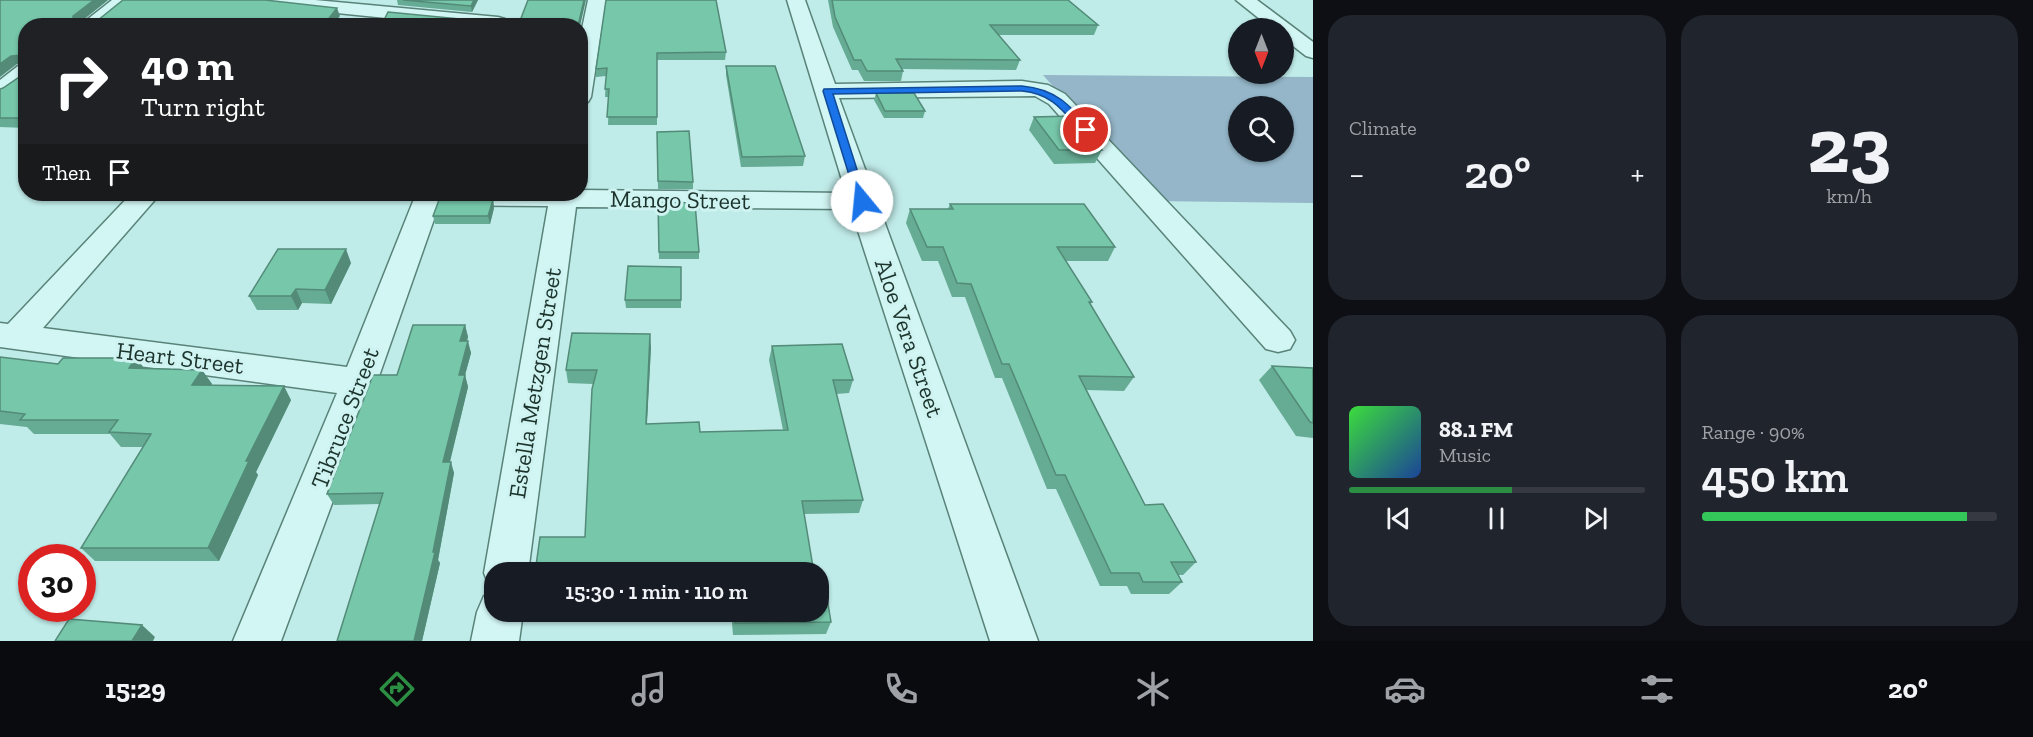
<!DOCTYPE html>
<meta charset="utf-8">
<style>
:root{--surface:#171b24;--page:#20242c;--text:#f1f3f6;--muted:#9ea1a6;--line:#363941;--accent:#2c8e42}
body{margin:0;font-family:"Zilla Slab",serif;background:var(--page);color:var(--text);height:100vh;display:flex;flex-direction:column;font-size:22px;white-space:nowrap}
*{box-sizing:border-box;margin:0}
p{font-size:20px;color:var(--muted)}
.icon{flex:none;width:33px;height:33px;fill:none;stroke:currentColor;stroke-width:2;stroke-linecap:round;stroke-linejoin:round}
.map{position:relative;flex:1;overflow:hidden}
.drawer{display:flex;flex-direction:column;gap:15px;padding:15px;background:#0d0f14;width:720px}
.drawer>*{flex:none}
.top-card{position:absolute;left:18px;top:18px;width:570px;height:183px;border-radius:24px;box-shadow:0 2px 4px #0004;background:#202124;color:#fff;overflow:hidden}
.needle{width:39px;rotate:180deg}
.fabs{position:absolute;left:1228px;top:18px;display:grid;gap:12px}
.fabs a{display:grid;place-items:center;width:66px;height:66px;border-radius:50%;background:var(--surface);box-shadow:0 2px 4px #0004;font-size:30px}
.speed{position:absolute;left:18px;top:544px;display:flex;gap:12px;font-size:30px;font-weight:700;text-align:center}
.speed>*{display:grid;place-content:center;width:78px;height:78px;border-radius:50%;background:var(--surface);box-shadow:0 2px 4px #0004;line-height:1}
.speed .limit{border:9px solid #d22;background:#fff;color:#111}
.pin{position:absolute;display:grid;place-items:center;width:51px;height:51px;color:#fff;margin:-26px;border:3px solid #fff;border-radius:50%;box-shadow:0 2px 6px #0007}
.me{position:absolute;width:66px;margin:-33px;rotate:343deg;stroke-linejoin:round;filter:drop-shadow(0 0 4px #0008)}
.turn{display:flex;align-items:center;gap:21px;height:126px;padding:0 24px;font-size:27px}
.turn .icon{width:78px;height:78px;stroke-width:2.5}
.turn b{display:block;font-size:42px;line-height:51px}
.then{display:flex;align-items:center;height:57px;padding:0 24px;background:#0003;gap:12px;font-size:22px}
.big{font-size:45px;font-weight:600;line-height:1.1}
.drawer .card{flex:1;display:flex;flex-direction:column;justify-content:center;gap:9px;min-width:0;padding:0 21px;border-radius:24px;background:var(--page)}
.drawer .dial{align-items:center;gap:0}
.dial b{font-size:78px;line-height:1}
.song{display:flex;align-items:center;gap:18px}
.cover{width:72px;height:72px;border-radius:9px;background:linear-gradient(135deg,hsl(120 70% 55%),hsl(220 70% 35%))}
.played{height:6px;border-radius:3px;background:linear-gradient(90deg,var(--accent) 55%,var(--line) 55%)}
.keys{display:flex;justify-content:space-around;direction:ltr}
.heat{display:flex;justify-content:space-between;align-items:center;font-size:33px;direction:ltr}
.charge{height:9px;border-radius:4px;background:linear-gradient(90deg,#34c759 90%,var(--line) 0)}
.drawer .tiles{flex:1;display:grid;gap:15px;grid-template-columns:repeat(2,1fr)}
.trip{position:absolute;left:484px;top:562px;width:345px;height:60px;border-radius:24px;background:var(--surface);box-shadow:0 2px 4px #0004;font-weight:600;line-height:60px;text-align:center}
.menu{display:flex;height:96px;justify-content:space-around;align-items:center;background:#090b0e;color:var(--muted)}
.menu .icon{width:42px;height:42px}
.menu .current{color:var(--accent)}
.menu b{font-size:27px;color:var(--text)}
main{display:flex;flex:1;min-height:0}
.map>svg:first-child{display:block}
.green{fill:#94b6c8;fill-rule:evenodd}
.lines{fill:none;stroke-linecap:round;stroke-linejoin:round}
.minor-casing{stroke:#598379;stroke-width:3}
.minor{fill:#d2f6f4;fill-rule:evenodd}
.wall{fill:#66ab93}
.shaded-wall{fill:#538b78}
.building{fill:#77c7ab;stroke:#538b78;stroke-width:1.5}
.route{fill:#1a73e8;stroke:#114b97;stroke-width:1.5}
.labels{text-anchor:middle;stroke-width:6;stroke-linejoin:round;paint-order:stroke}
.street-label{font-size:24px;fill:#1c332c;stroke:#cef3f1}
</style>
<main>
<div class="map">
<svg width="1313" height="641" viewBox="0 0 1313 641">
<rect width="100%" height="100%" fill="#bfebe8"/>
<!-- green -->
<path class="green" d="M 1043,75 L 1313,77 L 1313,203 L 1150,201 L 1090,128 ZM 1239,106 L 1284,106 L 1284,152 L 1239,152 Z"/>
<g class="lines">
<defs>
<path id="minor" d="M 112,0 L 133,0 L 101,26 L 79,26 Z
M 249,0 L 315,0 L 498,17 L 505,19 L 508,23 L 506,26 L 465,26 L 258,5 L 252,4 Z
M 588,0 L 606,0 L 591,97 L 588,102 L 580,104 L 580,38 Z
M 787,0 L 805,0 L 835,84 L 1022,81 L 1048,85 L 1065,94 L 1290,331 L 1295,340 L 1290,349 L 1278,352 L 1266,349 L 1049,104 L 1035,96 L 839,98 L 1038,641 L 990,641 L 851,209 L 576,207 L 528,573 L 495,573 L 495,590 L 490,588 L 484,573 L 548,206 L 439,205 L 377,382 L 281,641 L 233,641 L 337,393 L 0,347 L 0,323 L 8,324 L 131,194 L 160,194 L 43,328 L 347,367 L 416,194 L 580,194 L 580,190 L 846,193 Z
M 1236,0 L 1257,0 L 1313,42 L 1313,58 L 1306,56 L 1284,39 L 1284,28 L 1271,28 Z
M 26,65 L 26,82 L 8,95 L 0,97 L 0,80 L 18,66 Z
M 495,591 L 495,612 L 523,612 L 519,641 L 471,641 L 477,612 L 484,596 Z"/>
</defs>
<!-- minor casing -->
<use href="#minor" class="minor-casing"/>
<!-- minor -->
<use href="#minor" class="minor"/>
</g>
<!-- wall -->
<path class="wall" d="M 0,0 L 108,0 L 84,19 L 340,16 L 26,26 L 26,128 L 0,127 L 0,89 L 3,88 L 22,75 L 22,64 L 17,64 Z
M 397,0 L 478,0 L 472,12 L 398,5 Z
M 606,0 L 726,52 L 725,60 L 657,60 L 657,125 L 608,125 L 609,97 L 605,97 L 606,76 L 596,77 L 596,69 Z
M 828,0 L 1068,0 L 1098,25 L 1094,35 L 998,35 L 1020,60 L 1016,70 L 902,69 L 903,71 L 901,81 L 864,81 L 858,70 L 852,70 L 833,27 Z
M 726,66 L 805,156 L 803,166 L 741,167 L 726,75 Z
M 876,93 L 925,111 L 923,118 L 884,118 L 874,100 Z
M 1034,117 L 1102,150 L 1095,163 L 1054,164 L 1029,130 Z
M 657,132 L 693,182 L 693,189 L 658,189 Z
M 32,194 L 96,194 L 92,198 L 35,199 Z
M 493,200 L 494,208 L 490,224 L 435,224 L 433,216 Z
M 658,202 L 699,252 L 699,259 L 659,259 Z
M 950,204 L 1115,247 L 1108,261 L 1065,261 L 1092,302 L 1090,305 L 1134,377 L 1124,391 L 1087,390 L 1145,505 L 1196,562 L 1183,575 L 1178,575 L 1182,582 L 1169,594 L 1131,594 L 1127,586 L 1100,586 L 1056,489 L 1047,489 L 1002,378 L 995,378 L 965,297 L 952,297 L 938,261 L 922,261 L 906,223 L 910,209 L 948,209 Z
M 351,263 L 331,304 L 302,303 L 298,310 L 257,310 L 249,296 Z
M 681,267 L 681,308 L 626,308 L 625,300 Z
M 465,325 L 468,337 L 467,341 L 471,353 L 465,375 L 468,387 L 450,462 L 454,473 L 438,560 L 440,563 L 422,641 L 337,641 L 380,504 L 334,505 L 327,494 L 397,375 Z
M 772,346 L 853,380 L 849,393 L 836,394 L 863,500 L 859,513 L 804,514 L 814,573 L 535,573 L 585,537 L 593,384 L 568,383 L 566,370 L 651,347 L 647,424 L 700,432 L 783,430 L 769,360 Z
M 0,357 L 58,364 L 136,358 L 144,368 L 202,370 L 212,384 L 211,385 L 291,400 L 256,472 L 258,475 L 219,561 L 95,561 L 81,548 L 143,447 L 121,447 L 110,434 L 34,434 L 27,427 L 0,424 Z
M 1272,366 L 1313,368 L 1313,438 L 1296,436 L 1259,380 Z
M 531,612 L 629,612 L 629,622 L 534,622 Z
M 731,612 L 819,612 L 831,622 L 826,634 L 733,635 Z"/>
<!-- shaded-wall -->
<path class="shaded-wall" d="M 94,0 L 108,0 L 78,24 L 73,19 L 73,16 Z
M 474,0 L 478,0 L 472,12 L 471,6 Z
M 584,0 L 586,0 L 580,26 L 578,26 Z
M 337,8 L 340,16 L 332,26 L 323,26 Z
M 461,19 L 462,26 L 454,26 Z
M 22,55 L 26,63 L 17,64 L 0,77 L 0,64 L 11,56 Z
M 90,194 L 96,194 L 92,198 Z
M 493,200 L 494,208 L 490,224 L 488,216 Z
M 346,249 L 351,263 L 331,304 L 325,290 Z
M 296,289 L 302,303 L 298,310 L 291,296 Z
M 465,325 L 468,337 L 463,353 L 460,341 Z
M 650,334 L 651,347 L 646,437 L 646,424 Z
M 468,341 L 471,353 L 465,375 L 468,387 L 447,473 L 443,462 L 459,375 Z
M 136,358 L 147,372 L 129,368 Z
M 202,370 L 212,384 L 202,400 L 192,385 Z
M 284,386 L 291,400 L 256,472 L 258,475 L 219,561 L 208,548 L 246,461 Z
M 451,462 L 454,473 L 438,560 L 440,563 L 422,641 L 414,641 L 433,552 Z
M 142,625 L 155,637 L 153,641 L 132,641 Z"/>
<!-- building -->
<path class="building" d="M 0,0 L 94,0 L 73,16 L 73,19 L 98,20 L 123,0 L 265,0 L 337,8 L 323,26 L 26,26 L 26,118 L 0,118 L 0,89 L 3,88 L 22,75 L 22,55 L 11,56 L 0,64 Z
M 403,0 L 474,0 L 471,6 Z
M 528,0 L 584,0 L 578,26 L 518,26 Z
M 606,0 L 716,0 L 726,52 L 657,53 L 657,117 L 607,117 L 609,89 L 605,89 L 607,68 L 596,69 Z
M 832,0 L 1068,0 L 1098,25 L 990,25 L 1020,60 L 896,59 L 903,71 L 867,71 L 861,60 L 854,60 L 835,17 Z
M 388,12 L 461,19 L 454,26 L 381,26 Z
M 726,66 L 775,66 L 805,156 L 742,157 Z
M 876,93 L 914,93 L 925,111 L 885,111 Z
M 1073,116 L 1102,150 L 1059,150 L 1034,117 Z
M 689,131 L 693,182 L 658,181 L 657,132 Z
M 439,200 L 493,200 L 488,216 L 433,216 Z
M 658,202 L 695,203 L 699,252 L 659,252 Z
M 950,204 L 1084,204 L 1115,247 L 1057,247 L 1092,302 L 1089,302 L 1134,377 L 1079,376 L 1145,505 L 1163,504 L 1196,562 L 1171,562 L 1182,582 L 1143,582 L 1139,573 L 1111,573 L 1065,475 L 1056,475 L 1009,364 L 1002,364 L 971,284 L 957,283 L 943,247 L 927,247 L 910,209 L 953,209 Z
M 278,249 L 346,249 L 325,290 L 296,289 L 291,296 L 249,296 Z
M 628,266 L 681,267 L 681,300 L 625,300 Z
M 413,325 L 465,325 L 460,341 L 468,341 L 459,375 L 465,375 L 443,462 L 451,462 L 433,552 L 435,552 L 414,641 L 337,641 L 383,493 L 327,494 L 373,375 L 397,375 Z
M 572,333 L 650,334 L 646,424 L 699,422 L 700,432 L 788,430 L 772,346 L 842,344 L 853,380 L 833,380 L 863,500 L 802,501 L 814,573 L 731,573 L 730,566 L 630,567 L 629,573 L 535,573 L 540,537 L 585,537 L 592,389 L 597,370 L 566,370 Z
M 0,357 L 58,364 L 63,358 L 136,358 L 129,368 L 202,370 L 192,385 L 284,386 L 246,461 L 249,461 L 208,548 L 81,548 L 151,434 L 109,432 L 118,420 L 20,420 L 25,414 L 0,411 Z
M 1272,366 L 1313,368 L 1313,423 L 1310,422 Z
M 819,580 L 824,580 L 831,622 L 735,623 L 734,612 L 819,612 Z
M 69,619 L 142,625 L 132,641 L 55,641 Z"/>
<!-- route -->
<path class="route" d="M 1022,86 C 1056,89 1070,105 1091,130 L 1082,132 C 1063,111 1053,94 1022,91 L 833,94 L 867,201 L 862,205 L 858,204 L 823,91 L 824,89 Z"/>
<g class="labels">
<!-- street labels -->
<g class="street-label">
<text transform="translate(680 200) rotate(1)" y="8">Mango Street</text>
<text transform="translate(909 338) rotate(71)" y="8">Aloe Vera Street</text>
<text transform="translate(180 358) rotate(7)" y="8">Heart Street</text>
<text transform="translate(535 383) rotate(-81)" y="8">Estella Metzgen Street</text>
<text transform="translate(345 418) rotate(-69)" y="8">Tibruce Street</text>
</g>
</g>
</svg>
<div class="fabs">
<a><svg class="needle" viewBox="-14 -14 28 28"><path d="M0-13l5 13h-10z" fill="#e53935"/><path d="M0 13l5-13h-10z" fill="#9ea1a6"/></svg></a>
<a><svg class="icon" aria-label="search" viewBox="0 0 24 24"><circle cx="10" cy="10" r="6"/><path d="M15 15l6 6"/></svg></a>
</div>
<div class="speed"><div class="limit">30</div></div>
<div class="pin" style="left:1086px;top:130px;background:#d93025"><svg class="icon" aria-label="arrive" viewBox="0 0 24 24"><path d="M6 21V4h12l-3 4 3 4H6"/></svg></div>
<svg class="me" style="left:862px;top:201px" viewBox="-20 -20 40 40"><circle r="19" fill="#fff"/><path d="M0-13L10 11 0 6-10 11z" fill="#1a73e8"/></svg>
<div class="trip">15:30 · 1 min · 110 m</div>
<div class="top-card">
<div class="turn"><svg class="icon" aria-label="right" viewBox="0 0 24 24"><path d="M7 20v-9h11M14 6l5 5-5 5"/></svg><div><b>40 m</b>Turn right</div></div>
<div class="then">Then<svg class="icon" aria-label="arrive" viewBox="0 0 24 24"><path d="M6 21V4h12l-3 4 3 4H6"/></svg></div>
</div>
</div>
<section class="drawer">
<div class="tiles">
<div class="card"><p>Climate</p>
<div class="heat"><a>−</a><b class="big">20°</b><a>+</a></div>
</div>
<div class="card dial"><b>23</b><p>km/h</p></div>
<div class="card">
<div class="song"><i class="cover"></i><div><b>88.1 FM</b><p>Music</p></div></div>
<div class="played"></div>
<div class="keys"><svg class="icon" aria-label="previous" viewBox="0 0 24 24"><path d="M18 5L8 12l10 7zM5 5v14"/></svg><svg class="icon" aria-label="pause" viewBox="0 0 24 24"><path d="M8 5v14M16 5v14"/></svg><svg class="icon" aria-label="next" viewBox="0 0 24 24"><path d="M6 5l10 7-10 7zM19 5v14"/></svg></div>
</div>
<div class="card"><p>Range · 90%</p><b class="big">450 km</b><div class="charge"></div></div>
</div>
</section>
</main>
<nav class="menu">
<b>15:29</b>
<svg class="icon current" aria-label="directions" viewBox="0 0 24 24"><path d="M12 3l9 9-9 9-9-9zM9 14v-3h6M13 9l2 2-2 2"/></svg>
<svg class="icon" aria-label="music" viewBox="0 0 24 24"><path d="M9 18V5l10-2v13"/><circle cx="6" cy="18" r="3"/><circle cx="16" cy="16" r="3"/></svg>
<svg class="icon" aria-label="phone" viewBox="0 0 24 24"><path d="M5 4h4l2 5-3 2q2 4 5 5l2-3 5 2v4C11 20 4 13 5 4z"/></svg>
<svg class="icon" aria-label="climate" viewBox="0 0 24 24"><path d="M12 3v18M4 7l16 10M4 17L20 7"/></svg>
<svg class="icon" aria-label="car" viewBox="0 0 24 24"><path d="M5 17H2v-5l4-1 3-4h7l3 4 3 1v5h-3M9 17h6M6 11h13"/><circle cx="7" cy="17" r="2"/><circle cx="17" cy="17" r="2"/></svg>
<svg class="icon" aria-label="filters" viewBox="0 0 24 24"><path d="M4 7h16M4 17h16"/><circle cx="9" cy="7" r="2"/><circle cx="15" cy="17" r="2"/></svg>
<b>20°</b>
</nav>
